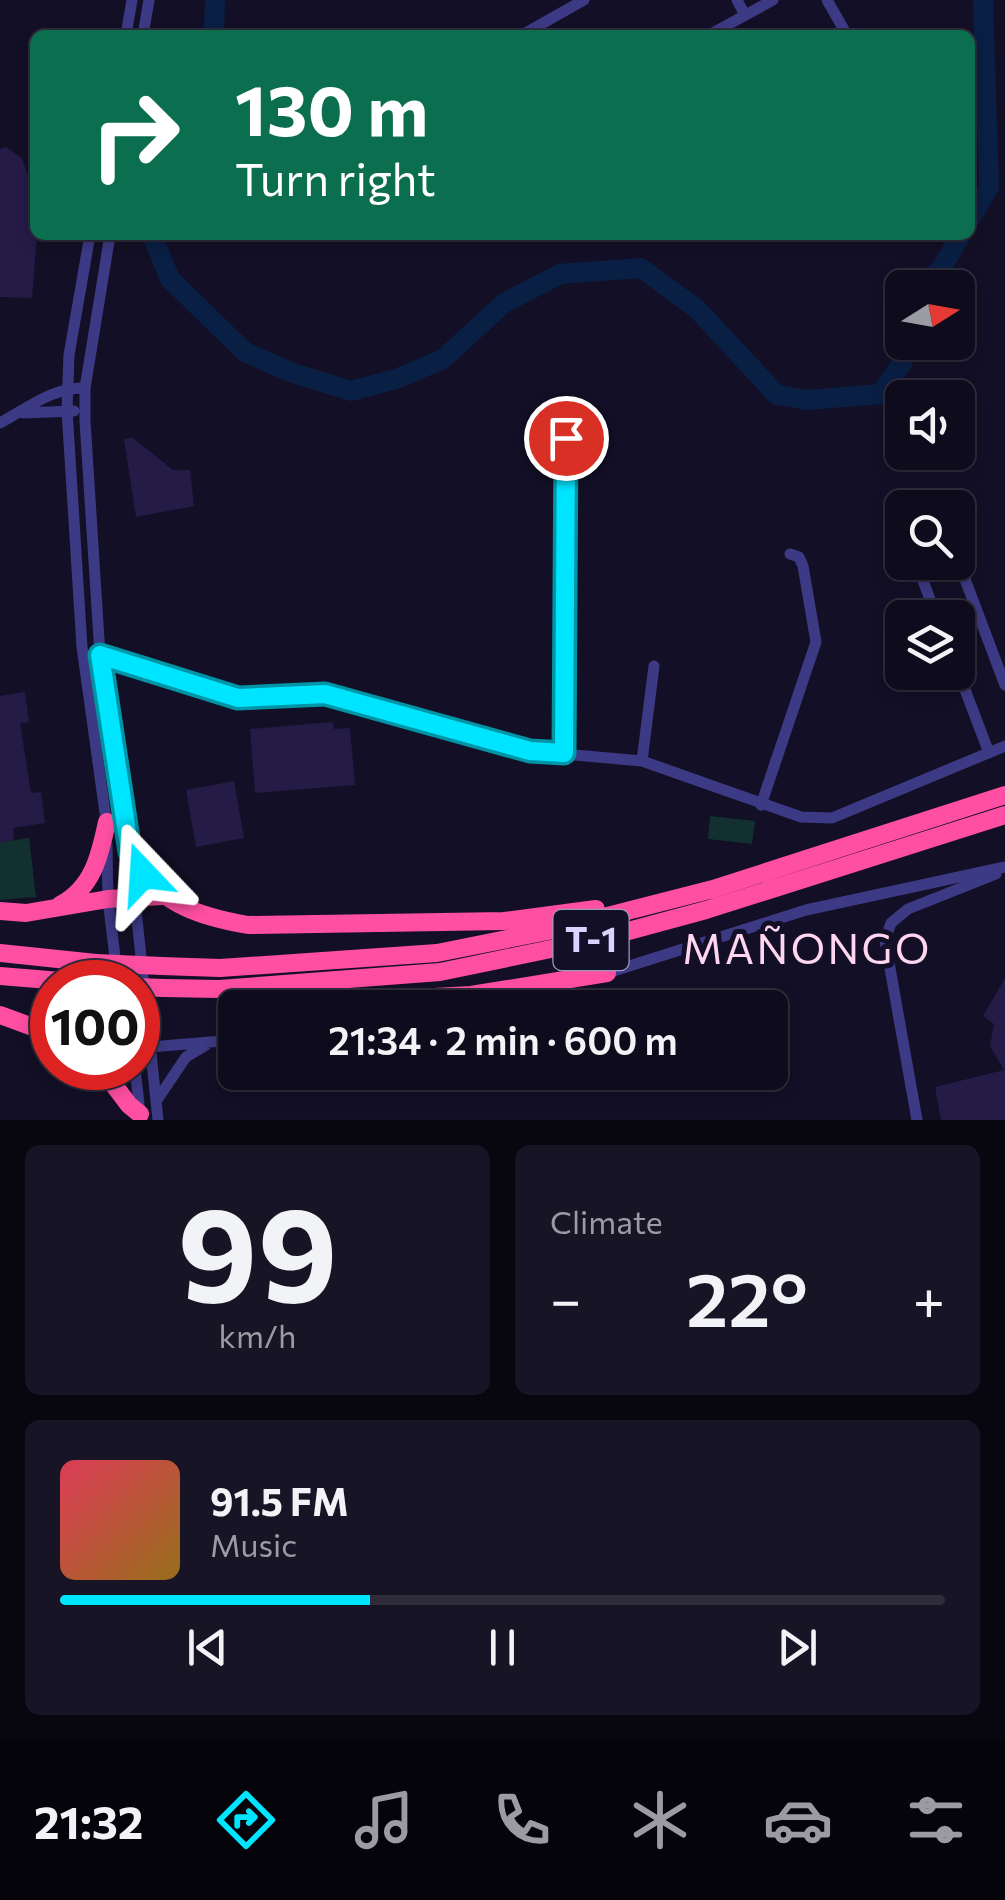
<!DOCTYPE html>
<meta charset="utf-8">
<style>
:root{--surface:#0e0b1c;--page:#171425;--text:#f1f3f6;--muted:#9b9ba3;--line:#2e2b3b;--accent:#00e5ff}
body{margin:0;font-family:Commissioner,sans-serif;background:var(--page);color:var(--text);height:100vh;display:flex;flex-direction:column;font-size:38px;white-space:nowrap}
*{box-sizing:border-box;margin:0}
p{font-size:32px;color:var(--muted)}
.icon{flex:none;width:55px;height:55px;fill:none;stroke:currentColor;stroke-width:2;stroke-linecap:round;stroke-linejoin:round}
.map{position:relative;height:1120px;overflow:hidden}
.details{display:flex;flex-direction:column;gap:25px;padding:25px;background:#08060f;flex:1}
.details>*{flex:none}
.hud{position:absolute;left:30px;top:30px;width:945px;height:210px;border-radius:15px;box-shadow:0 5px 15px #0003,0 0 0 2px var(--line);background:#0b6e4f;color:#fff;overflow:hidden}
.needle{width:65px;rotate:79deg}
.controls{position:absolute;left:885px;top:270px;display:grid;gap:20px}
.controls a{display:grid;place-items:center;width:90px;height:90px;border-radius:15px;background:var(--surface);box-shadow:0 5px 15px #0003,0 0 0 2px var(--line);font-size:50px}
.speed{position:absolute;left:30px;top:960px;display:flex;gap:20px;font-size:50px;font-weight:700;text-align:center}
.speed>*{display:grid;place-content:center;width:130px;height:130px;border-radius:50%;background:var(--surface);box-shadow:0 5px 15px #0003,0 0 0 2px var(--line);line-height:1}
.speed .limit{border:15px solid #d22;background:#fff;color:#111}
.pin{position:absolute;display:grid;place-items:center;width:85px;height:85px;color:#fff;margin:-42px;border:5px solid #fff;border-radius:50%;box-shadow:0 2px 10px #0007}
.me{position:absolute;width:110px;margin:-55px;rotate:340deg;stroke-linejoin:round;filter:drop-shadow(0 0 8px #0008)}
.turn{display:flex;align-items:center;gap:35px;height:210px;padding:0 40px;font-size:45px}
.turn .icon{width:130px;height:130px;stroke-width:2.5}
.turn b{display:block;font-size:70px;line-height:85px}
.big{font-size:75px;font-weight:600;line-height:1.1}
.details .tile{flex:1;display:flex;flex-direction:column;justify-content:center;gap:15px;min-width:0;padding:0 35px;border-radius:15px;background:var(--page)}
.details .dial{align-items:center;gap:0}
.dial b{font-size:130px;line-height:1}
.song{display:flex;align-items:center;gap:30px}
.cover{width:120px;height:120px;border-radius:15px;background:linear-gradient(135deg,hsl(350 70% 55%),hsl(40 70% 35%))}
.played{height:10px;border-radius:5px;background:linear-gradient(90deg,var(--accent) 35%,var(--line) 35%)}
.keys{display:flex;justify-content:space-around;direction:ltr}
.heat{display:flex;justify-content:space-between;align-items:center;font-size:55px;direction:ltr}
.details .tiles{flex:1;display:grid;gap:25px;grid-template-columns:1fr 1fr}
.tile:last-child{grid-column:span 2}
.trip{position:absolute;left:218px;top:990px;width:570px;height:100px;border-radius:15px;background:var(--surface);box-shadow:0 5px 15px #0003,0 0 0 2px var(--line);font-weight:600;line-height:100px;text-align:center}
.dock{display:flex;height:160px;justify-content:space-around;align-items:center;background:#06040b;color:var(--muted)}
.dock .icon{width:70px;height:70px}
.dock .on{color:var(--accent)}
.dock b{font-size:45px;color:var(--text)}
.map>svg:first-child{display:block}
.green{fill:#12302f}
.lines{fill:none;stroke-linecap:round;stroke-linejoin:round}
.river{stroke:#0a1f44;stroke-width:20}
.building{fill:#241b47}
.minor{stroke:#3d3a85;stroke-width:11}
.highway{stroke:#ff4fa3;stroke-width:18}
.highway-bridge{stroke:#ff4fa3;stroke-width:18}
.route-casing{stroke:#0095a6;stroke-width:25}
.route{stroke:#00e5ff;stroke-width:18}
.labels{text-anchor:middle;stroke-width:10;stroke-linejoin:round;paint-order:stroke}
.shield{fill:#130f26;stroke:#9e99be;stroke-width:2.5}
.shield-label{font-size:35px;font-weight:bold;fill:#d9d4ff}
.quarter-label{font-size:42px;letter-spacing:2.5px;fill:#ffd6f0;stroke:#130f26}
</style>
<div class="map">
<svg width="1005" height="1120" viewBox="0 0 1005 1120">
<rect width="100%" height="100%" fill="#130f26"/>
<!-- green -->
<path class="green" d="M 710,816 L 755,821 L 752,844 L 708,839 Z
M 29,838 L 36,897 L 0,900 L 0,842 Z"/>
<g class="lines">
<!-- river -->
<path class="river" d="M 214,35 L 215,0
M 970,219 L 989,187 L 983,0
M 152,235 L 170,279 L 245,352 L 290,372 L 351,391 L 396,379 L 443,359 L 504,303 L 560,274 L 641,268 L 697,309 L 777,395 L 807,400 L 881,394 L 902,363 L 906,342
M 920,288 L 941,269 L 961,235"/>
</g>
<!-- building -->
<path class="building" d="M 6,147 L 22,158 L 35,197 L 37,235 L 32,298 L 0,297 L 0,149 Z
M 133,438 L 173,470 L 190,470 L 194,506 L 136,517 L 124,439 Z
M 25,692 L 29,722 L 20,723 L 31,793 L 41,792 L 45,823 L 13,828 L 14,840 L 0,842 L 0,696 Z
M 333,722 L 334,729 L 350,728 L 355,785 L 255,793 L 250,729 Z
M 234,781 L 244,838 L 196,847 L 186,790 Z
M 1005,978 L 1005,1120 L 941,1120 L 935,1087 L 1004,1070 L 990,1046 L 994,1024 L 983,1016 Z"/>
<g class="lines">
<!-- minor -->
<path class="minor" d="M 737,0 L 745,15
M 827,0 L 847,35
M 126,35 L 132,0
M 143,35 L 149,0
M 522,35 L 584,0
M 709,35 L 773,0
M 90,235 L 69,355 L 67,410 L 82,647 L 107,827
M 110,235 L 85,388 L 85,421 L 100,655 L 130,852 L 158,1120
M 23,413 L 74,411
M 0,423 C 28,408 53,387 85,388
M 960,566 L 1005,685
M 922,578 L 937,618
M 100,655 L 238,698 L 325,694 L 530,751 L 642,761 L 801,817 L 832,818 L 1005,746
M 958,671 L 989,753
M 565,753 L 566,438
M 642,761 L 654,666
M 761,805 L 816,642 L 803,566 L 799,557 L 790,554
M 107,845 L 108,899 L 118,982
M 601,975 L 806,910 L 1005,867
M 486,1008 L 549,989
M 138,1048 L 235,1040
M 135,1068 L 140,1113
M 157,1100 L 186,1057 L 206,1045
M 917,1120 L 885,940 L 891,923 L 908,909 L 996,874"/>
<!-- highway -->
<path class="highway" d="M 130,852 C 155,902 195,916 248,925 L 504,921 L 596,909
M 60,905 C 93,888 100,855 107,822
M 0,911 L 26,913 L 108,899 L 162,896
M 0,953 L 96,963
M 162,966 L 220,968 L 437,953 L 553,930 L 713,889 L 1005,795
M 0,976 L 73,982
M 163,988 L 219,989 L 440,972 L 599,939 L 706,910 L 1005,815
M 260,994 L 341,1002 L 471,995 L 607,973
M 0,1015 L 52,1034
M 101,1068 L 129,1105 L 140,1114"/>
<!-- highway-bridge -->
<path class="highway-bridge" d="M 96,963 L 162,966
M 138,987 L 163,988"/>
</g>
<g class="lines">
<defs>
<path id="route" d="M 143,874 L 130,852 L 100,655 L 238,698 L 325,694 L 530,751 L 564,753 L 566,438"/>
</defs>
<!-- route casing -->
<use href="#route" class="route-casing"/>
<!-- route -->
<use href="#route" class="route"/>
</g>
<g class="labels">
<!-- shield labels -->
<rect class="shield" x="553.5" y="910" width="75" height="60" rx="8"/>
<g class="shield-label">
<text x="591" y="952">T-1</text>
</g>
<!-- quarter labels -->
<g class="quarter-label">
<text x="807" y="964">MAÑONGO</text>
</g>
</g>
</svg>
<div class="controls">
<a><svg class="needle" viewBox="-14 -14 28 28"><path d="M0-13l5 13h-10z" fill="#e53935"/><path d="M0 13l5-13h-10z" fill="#9b9ba3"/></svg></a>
<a><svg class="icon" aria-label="sound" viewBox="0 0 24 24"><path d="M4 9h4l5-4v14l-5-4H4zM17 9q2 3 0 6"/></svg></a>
<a><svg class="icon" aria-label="search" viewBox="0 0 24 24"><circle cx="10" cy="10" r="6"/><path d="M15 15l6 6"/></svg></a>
<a><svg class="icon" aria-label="layers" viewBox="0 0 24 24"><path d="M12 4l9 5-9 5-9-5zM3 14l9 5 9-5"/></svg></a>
</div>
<div class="speed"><div class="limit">100</div></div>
<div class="pin" style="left:566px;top:438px;background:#d93025"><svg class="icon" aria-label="arrive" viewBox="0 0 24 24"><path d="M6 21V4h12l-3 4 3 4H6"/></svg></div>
<svg class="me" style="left:143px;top:874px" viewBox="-20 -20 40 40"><path d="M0-17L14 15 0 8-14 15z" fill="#00e5ff" stroke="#fff" stroke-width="4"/></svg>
<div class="trip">21:34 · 2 min · 600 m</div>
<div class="hud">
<div class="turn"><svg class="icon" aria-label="right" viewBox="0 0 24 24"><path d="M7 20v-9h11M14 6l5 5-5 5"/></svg><div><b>130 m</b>Turn right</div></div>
</div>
</div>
<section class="details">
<div class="tiles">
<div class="tile dial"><b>99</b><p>km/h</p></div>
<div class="tile"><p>Climate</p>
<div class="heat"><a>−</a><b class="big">22°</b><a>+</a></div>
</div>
<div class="tile">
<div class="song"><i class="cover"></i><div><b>91.5 FM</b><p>Music</p></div></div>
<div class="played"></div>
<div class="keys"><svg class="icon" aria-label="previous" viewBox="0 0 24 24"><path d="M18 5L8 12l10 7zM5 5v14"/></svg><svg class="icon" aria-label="pause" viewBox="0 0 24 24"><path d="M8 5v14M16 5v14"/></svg><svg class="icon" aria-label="next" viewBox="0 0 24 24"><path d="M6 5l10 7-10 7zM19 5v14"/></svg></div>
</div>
</div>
</section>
<nav class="dock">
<b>21:32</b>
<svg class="icon on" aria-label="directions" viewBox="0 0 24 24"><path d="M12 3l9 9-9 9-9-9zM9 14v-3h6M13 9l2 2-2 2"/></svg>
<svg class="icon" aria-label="music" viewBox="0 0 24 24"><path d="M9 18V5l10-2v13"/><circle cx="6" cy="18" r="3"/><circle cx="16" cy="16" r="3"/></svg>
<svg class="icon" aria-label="phone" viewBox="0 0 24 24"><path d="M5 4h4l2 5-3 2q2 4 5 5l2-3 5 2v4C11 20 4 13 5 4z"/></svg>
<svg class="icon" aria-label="climate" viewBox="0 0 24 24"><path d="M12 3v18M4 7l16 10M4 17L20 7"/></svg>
<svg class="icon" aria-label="car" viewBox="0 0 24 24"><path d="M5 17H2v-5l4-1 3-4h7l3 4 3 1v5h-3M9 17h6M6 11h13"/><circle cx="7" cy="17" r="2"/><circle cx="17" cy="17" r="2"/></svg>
<svg class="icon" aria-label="filters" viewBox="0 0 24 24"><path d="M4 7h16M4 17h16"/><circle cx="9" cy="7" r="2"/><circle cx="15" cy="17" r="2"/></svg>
</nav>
